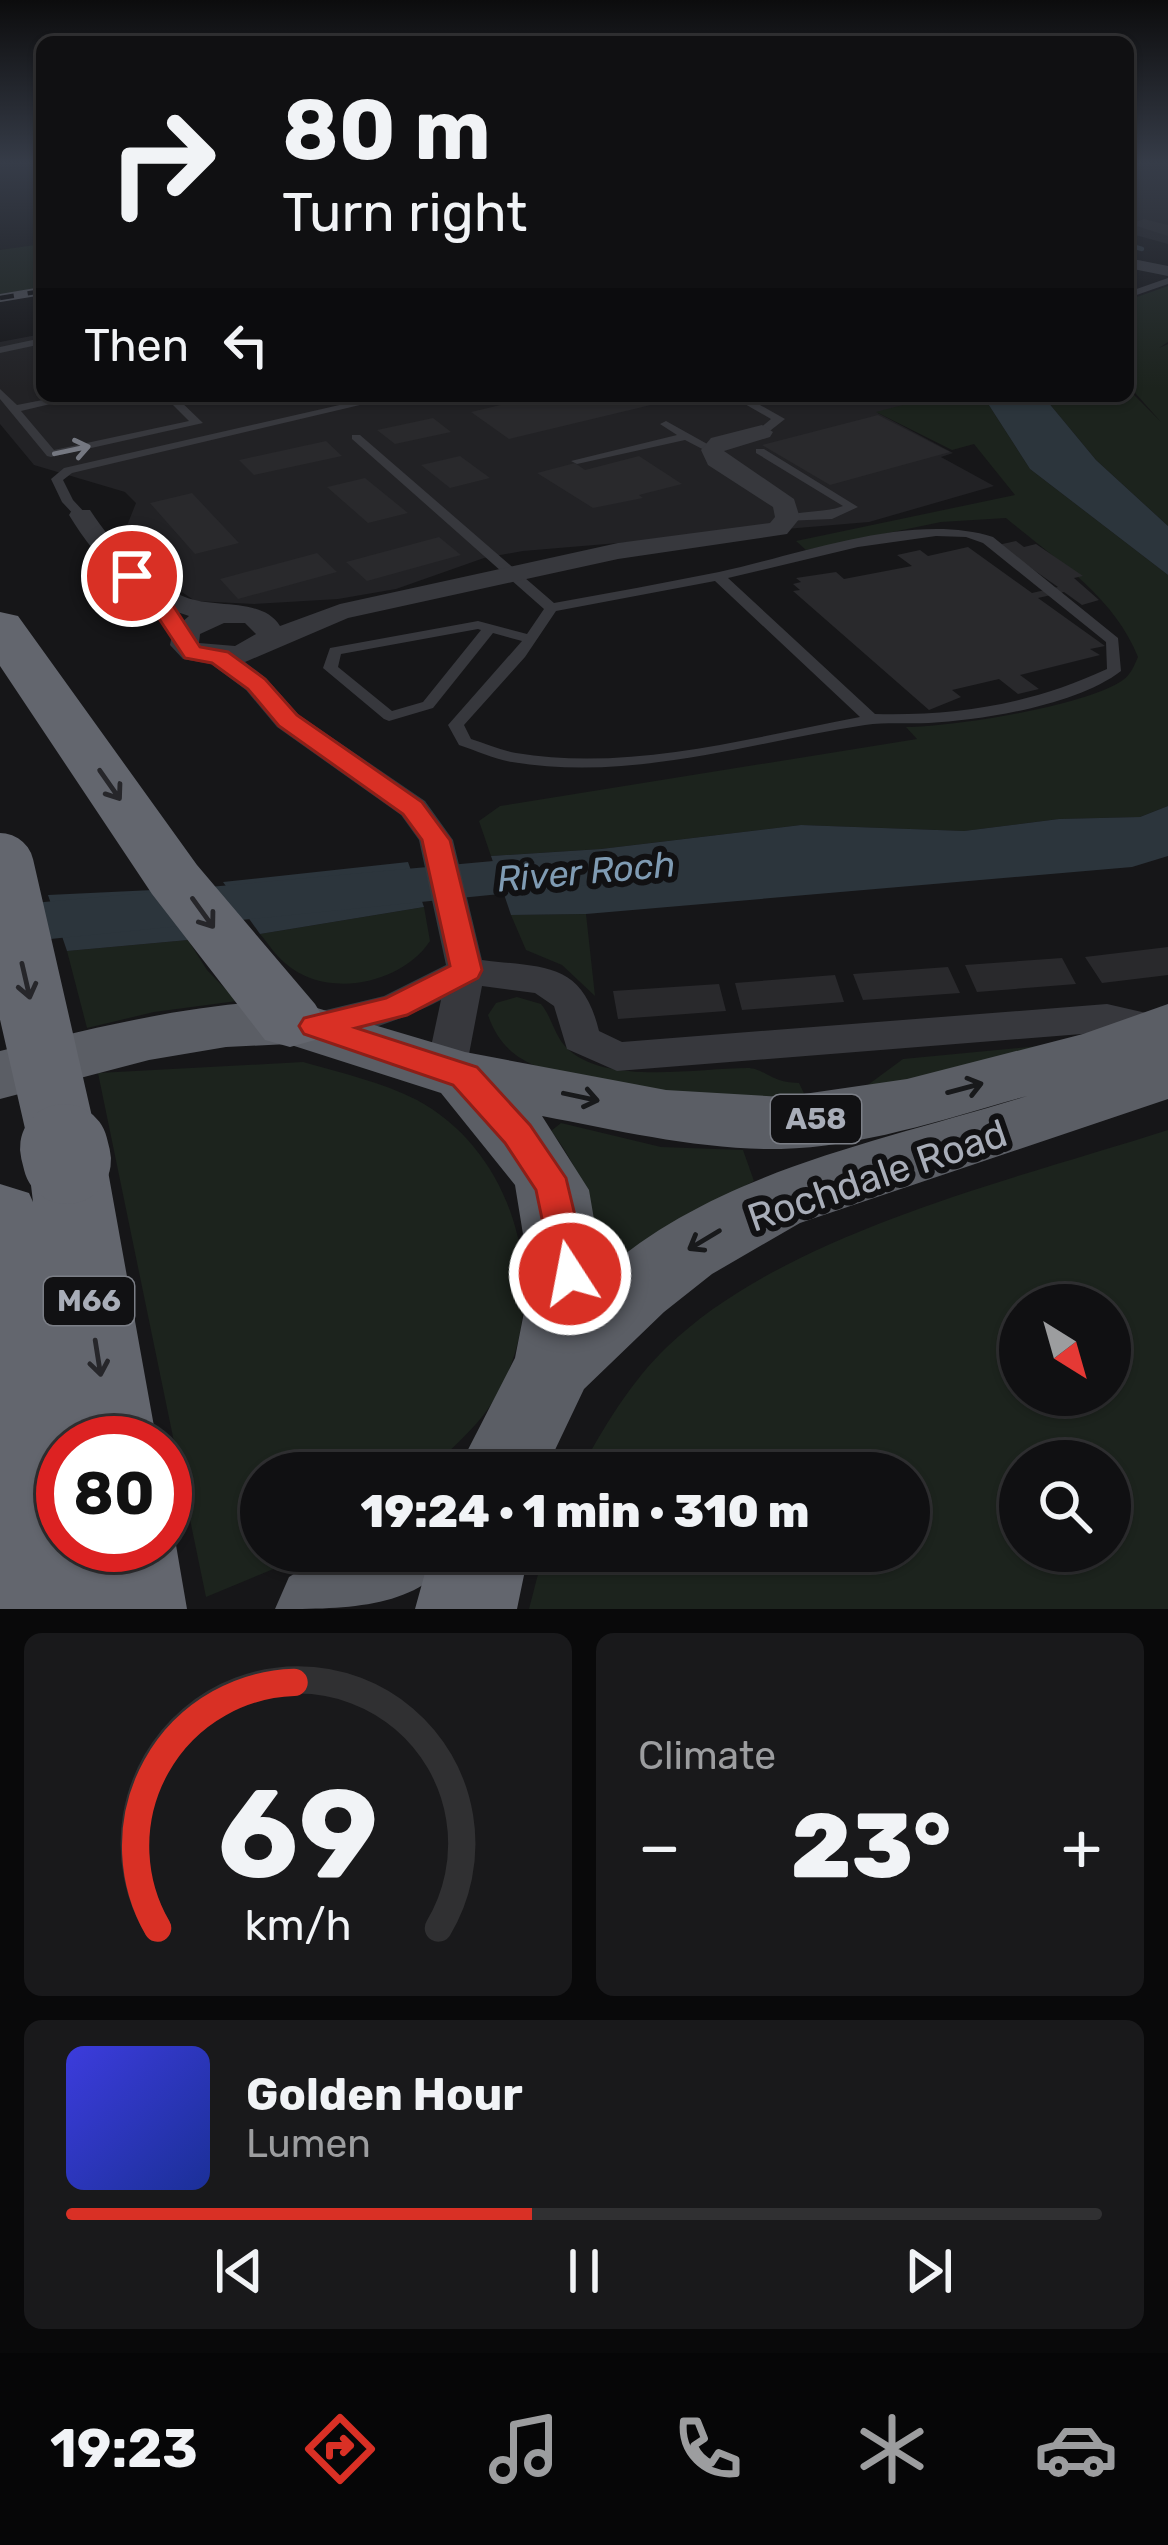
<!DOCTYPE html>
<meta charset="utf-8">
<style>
:root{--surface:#101012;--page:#19191b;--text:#f1f3f6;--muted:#9c9d9f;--line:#303032;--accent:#d93025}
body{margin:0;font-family:Rubik,sans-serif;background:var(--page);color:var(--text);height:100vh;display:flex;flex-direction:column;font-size:45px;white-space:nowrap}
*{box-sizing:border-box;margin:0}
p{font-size:39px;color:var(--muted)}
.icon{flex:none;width:66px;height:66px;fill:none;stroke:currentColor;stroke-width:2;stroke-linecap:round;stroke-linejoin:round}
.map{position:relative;height:1609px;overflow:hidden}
.drawer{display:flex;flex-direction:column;gap:24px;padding:24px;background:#09090a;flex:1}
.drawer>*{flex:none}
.guide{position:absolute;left:36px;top:36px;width:1098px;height:366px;border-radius:18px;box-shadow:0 3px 9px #0004,0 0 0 3px var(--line);background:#101012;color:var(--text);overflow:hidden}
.needle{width:78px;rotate:143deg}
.buttons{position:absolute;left:999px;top:1284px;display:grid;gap:24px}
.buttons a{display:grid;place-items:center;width:132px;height:132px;border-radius:50%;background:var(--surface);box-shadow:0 3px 9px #0004,0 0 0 3px var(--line);font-size:60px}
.speed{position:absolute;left:36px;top:1416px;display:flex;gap:24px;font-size:60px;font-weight:700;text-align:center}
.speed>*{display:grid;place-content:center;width:156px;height:156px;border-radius:50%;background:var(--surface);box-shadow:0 3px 9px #0004,0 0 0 3px var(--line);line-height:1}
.speed .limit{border:18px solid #d22;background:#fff;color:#111}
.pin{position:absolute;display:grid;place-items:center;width:102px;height:102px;color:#fff;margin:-51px;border:6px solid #fff;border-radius:50%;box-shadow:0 3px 12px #0007}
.me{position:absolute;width:132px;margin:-66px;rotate:349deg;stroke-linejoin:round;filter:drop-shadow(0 0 9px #0008)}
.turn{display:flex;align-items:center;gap:42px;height:252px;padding:0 48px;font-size:54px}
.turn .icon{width:156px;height:156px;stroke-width:2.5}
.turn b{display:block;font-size:84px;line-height:102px}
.then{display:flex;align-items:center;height:114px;padding:0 48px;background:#0003;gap:24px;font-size:45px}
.big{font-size:90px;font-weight:800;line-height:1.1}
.drawer .card{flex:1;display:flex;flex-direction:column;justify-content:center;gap:18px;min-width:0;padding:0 42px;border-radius:18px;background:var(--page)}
.drawer .dial{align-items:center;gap:0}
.dial svg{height:312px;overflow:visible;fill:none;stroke:var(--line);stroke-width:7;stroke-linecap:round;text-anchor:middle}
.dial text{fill:var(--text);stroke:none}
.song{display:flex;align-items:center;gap:36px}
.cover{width:144px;height:144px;border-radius:18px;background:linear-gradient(135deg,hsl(240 70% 55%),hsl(230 70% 35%))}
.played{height:12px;border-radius:6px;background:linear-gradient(90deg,var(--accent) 45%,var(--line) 45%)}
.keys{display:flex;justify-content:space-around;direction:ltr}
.heat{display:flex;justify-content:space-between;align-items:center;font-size:66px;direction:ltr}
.drawer .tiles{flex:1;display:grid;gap:24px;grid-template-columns:1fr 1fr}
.card:last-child{grid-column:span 2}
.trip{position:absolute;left:240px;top:1452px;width:690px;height:120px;border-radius:60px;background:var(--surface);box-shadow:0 3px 9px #0004,0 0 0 3px var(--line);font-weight:800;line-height:120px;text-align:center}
.dock{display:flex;height:192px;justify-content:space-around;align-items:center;background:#060607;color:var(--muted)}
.dock .icon{width:84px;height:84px}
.dock .current{color:var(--accent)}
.dock b{font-size:54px;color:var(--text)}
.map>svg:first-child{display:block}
.built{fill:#222225}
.green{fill:#1c231d;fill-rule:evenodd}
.water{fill:#2c353c}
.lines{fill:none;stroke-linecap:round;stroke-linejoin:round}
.stream{stroke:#2c353c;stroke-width:4.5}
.river{fill:#2c353c;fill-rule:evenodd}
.building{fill:#29292c}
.service{fill:#37383d;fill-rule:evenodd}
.minor{fill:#37383d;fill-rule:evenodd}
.trunk{fill:#5b5e65;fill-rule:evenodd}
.motorway{fill:#63666e;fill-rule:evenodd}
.rail-casing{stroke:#4a4c52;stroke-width:8}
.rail{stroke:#111113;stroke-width:4.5;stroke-dasharray:14;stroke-linecap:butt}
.motorway-bridge-far1{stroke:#63666e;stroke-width:68}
.motorway-bridge{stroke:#63666e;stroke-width:88}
.oneway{stroke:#757881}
.oneway2{stroke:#26262a}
.oneway3{stroke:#18191b}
.route{fill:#d93025;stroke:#8d1f18;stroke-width:3}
.labels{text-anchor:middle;stroke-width:12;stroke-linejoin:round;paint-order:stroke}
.shield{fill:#111113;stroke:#7b7e86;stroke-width:3}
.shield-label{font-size:30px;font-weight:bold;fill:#a8adb8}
.water-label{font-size:36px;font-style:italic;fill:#7f9bb3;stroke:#111113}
.near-street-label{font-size:39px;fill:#a8adb8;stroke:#111113}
</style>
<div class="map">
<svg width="1168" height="1609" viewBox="0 0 1168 1609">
<rect width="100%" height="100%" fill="#161618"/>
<!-- built -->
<path class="built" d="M 1128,163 L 1168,163 L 1168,244 L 1128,233 Z
M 42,334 L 42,396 L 913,396 L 919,401 L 878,413 L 953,453 L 941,457 L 994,486 L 869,522 L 523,551 L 484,558 L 396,589 L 338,599 L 254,604 L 195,601 L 128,555 L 122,538 L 136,503 L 125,492 L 34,465 L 0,424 L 0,342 Z"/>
<!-- green -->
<path class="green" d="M 42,244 L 42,287 L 0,295 L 0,250 Z
M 1168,286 L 1168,342 L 1159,348 L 1168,344 L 1168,526 L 1096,460 L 1043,396 L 1128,396 L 1128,389 L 1161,422 L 1128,385 L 1128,300 Z
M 913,396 L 983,396 L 1030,469 L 1168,575 L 1168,806 L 1140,817 L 1059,819 L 964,831 L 801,825 L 601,849 L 491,856 L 479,821 L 500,806 L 917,739 L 906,727 C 953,727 1086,706 1123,680 C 1131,674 1134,666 1138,657 C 1114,596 1055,559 1006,518 L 941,522 L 806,550 L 796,541 L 1015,495 L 974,444 L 952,450 L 876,412 L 918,401 Z
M 424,907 L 430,941 C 402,984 326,1000 285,963 C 275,955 268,943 260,934 Z
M 586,914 L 595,996 L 562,965 L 526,950 L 511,915 Z
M 188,940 L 207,970 L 237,1001 L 154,1012 L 87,1028 L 67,951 Z
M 517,997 L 541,1004 C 551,1016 554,1033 564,1045 C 600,1087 697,1068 747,1068 C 765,1068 770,1083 799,1083 L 810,1106 C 736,1098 581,1094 522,1059 C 505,1049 494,1033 488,1015 L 496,1003 Z
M 1092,1041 L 846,1101 L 903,1059 Z
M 303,1062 C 341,1073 382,1082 417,1100 C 523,1157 556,1308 490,1406 C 474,1430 447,1452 427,1473 L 261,1473 L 261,1551 L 317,1551 L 206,1597 L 98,1073 Z
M 561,1123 L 661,1147 L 743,1150 L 754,1181 L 681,1219 L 604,1275 C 597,1223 585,1173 551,1131 Z
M 1168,1130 L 1168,1609 L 529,1609 L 544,1551 L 909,1551 L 909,1473 L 579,1473 C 603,1428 631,1381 668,1346 C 787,1232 1013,1180 1168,1130 ZM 1020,1305 L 1110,1305 L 1110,1395 L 1020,1395 ZM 1020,1461 L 1110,1461 L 1110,1551 L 1020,1551 Z"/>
<!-- water -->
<path class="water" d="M 983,396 L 1043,396 L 1096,460 L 1168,526 L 1168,575 L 1030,469 Z
M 1168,806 L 1168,856 L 1132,867 L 586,914 L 511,915 L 491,856 L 601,849 L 801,825 L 964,831 L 1059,819 L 1140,817 Z
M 408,862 L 424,907 L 260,934 L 223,882 Z
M 153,890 L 188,940 L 67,951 L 48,895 Z"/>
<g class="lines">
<!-- stream -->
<path class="stream" d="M 1128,245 L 1142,249"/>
<!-- river -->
<path class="river" d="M 571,854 L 591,859 L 600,872 L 591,885 L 0,944 L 0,906 Z"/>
</g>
<!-- building -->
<path class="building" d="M 1144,219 L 1168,225 L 1168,236 L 1130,224 Z
M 539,396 L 680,396 L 680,398 L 509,439 L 471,412 Z
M 878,415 L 950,452 L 830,485 L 762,445 Z
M 433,418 L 451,432 L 395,444 L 377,430 Z
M 326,441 L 342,456 L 254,475 L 239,460 Z
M 460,456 L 490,478 L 450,488 L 421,465 Z
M 639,456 L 682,484 L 639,495 L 643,498 L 593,508 L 537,473 L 575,463 L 585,470 Z
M 365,478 L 408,513 L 368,523 L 327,487 Z
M 192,493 L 239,543 L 195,554 L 150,503 Z
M 439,537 L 461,555 L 367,581 L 346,562 Z
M 1016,541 L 1024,547 L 1036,544 L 1083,576 L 1074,578 L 1099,600 L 1082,605 L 1064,592 L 1038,598 L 1105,646 L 1090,649 L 1100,655 L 1020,675 L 1039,689 L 1018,694 L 999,679 L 952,690 L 961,697 L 929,710 L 793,591 L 800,590 L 793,584 L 801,582 L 796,578 L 836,572 L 844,579 L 912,566 L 897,555 L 920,550 L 928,556 L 968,547 L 1032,593 L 1058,587 L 998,545 Z
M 317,553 L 337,572 L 238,599 L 220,579 Z
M 1168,947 L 1168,975 L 1102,983 L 1085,957 Z
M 1062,958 L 1076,984 L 977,992 L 965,965 Z
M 948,967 L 960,993 L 863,1000 L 853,974 Z
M 835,975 L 844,1002 L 742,1010 L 735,983 Z
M 719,984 L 726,1011 L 618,1019 L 613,991 Z"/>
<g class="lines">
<!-- service -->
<path class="service" d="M 1168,278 L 1168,284 L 1128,298 L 1128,292 Z
M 42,338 L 42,344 L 0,353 L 0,347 Z
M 0,389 L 17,405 L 63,396 L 84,396 L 21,411 L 54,450 L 189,421 L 164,396 L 175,396 L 203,423 L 51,457 L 47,456 L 0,399 Z
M 379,396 L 398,396 L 72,473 L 63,480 L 73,500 L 87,515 L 85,518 L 77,518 L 62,502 L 51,479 L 64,468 Z
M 731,396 L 744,396 L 785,419 L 766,434 L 758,434 L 758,430 L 771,419 Z
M 666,421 L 718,450 L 708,452 L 685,440 L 577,464 L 571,461 L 677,435 L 660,424 Z
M 352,435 L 360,435 L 554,603 C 609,593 664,583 719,572 C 799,555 913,511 993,537 L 1118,638 L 1121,671 C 1077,705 984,720 929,723 C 908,724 886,722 865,725 C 748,743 632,782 512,762 C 494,759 477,751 459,745 L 448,725 L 522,641 L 493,633 L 433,708 L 389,721 L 384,719 L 323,668 L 330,648 L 478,621 L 527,634 L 544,609 L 352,439 ZM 936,536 L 966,537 L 983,543 L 1106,642 L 1107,669 C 1032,704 957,716 875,714 L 728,578 L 858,547 ZM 715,581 L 860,717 C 748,738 630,772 516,753 C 501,750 486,744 471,739 L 464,725 L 525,657 L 556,611 ZM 478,629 L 481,630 L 423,702 L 392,711 L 338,667 L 341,654 Z
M 756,449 L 764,449 L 858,507 L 832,519 L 784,521 L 782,518 C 799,509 823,514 843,506 L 756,453 Z"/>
<!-- minor -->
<path class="minor" d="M 1128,258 L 1168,266 L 1168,276 L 1128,268 Z
M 762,425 L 773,432 L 770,437 L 724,451 L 794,499 L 800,518 L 787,534 L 618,559 L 348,618 L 245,662 L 266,678 L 299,715 L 425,801 L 453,840 L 482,960 C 544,968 582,961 599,1031 L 622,1042 L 1107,1004 L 1168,1018 L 1168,1040 L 1159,1043 L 1107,1032 L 617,1071 L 567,1049 L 554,1006 L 535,993 L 482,986 L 466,1070 L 460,1080 L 446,1085 L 432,1080 L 426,1070 L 441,1000 C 408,1017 336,1046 301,1036 L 295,1026 L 301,1016 L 384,996 L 446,965 L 419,840 L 401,815 L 277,727 L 246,690 L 211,664 L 183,659 L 170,645 L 173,630 L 189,616 C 134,599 99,564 69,515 L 72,510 L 90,510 C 115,547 142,580 185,597 C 214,609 262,597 280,626 L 340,604 L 618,543 L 770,523 L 775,517 L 773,507 L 708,465 L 701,450 L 711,438 ZM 224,623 L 245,623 L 256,634 L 235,646 L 199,643 L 200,634 Z"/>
<!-- trunk -->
<path class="trunk" d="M 290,1000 L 465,1052 L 666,1090 L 783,1097 L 907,1079 L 1083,1034 L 1168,1004 L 1168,1099 L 800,1223 L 712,1274 L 664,1312 L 584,1389 L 544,1473 L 456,1473 L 515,1358 L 527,1297 L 528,1265 L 515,1185 L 441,1093 L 288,1044 L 226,1047 L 149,1060 L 0,1099 L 0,1051 C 97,1027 190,1004 290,1000 ZM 1027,1096 C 883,1141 719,1170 603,1272 L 589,1190 L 542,1116 C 620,1131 700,1150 781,1149 C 863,1147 948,1118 1027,1096 Z
M 331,1551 L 456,1551 C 422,1609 348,1609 275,1609 L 289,1577 Z"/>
<!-- motorway -->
<path class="motorway" d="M 0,612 L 18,616 L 197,865 L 315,1004 L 326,1022 L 315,1040 L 290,1047 L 265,1040 L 152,894 L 0,666 Z
M 67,1130 L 95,1139 L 106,1160 L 157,1443 L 63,1443 L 63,1545 L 165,1545 L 165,1519 L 176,1545 L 187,1609 L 0,1609 L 0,1184 L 29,1193 L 33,1202 L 28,1160 L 39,1139 Z
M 431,1551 L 529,1551 L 517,1609 L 415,1609 Z"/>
<defs>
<path id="rail" d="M 0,298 L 42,291"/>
</defs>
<!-- rail casing -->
<use href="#rail" class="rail-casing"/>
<!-- rail -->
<use href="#rail" class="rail"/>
<!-- motorway-bridge-far1 -->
<path class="motorway-bridge-far1" d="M 0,867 L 65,1151"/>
<!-- motorway-bridge -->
<path class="motorway-bridge" d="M 64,1148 L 67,1160"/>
</g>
<!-- one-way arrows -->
<defs><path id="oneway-shaft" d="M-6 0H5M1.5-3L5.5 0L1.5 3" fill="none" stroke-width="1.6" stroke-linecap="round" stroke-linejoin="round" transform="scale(3)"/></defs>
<use class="oneway" href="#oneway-shaft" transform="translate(72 450) rotate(-12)"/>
<g class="oneway2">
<use href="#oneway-shaft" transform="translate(110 785) rotate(55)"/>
<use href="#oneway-shaft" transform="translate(203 913) rotate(54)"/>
<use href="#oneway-shaft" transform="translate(26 981) rotate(77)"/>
<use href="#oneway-shaft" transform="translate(98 1358) rotate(81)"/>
</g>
<g class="oneway3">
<use href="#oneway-shaft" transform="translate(965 1088) rotate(-15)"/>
<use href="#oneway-shaft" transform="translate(581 1097) rotate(12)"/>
<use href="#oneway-shaft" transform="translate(704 1240) rotate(149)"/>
</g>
<!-- sky -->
<linearGradient id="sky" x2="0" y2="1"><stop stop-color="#0c0c0d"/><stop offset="0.42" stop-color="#363c48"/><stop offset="1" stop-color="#363c48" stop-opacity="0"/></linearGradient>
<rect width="1168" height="388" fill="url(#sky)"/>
<!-- route -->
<path class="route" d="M 132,569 L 163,590 L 200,647 L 228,652 L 265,679 L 297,715 L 422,802 L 450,840 L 482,970 L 478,978 L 407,1015 L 356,1028 L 477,1067 L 530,1125 L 566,1178 L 589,1274 L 583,1286 L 570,1290 L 556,1286 L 536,1190 L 505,1143 L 453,1085 L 304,1034 L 299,1026 L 304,1018 L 386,998 L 450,966 L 422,840 L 403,814 L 279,726 L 248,689 L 212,663 L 185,658 L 146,599 L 121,576 Z"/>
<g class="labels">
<!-- shield labels -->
<g class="shield">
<rect x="771" y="1095" width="90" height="48" rx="9"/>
<rect x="44" y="1277" width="90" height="48" rx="9"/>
</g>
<g class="shield-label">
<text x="816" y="1129">A58</text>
<text x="89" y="1311">M66</text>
</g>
<!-- water labels -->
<g class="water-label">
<text transform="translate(586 871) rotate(-5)" y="13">River Roch</text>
</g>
<!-- near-street labels -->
<g class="near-street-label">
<text transform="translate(877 1175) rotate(-19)" y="14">Rochdale Road</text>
</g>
</g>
</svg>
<div class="buttons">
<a><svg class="needle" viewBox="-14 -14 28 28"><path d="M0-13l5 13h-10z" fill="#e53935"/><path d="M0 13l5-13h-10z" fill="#9c9d9f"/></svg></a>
<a><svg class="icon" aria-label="search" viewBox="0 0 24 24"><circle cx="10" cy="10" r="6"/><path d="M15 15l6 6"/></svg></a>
</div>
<div class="speed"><div class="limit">80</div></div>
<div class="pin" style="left:132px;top:576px;background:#d93025"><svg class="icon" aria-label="arrive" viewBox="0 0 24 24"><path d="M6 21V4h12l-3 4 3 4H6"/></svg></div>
<svg class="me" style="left:570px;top:1274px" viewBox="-20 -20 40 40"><circle r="17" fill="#d93025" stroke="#fff" stroke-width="3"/><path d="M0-11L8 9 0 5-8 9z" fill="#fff"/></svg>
<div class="trip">19:24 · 1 min · 310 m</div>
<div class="guide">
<div class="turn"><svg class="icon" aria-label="right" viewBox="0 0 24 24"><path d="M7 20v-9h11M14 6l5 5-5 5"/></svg><div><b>80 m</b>Turn right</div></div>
<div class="then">Then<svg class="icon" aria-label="left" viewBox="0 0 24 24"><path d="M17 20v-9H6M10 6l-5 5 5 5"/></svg></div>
</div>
</div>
<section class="drawer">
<div class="tiles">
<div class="card dial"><svg viewBox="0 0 100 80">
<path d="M14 69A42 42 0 1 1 86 69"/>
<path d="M14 69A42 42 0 0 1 49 6" stroke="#d93025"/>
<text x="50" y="56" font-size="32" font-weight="700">69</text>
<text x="50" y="72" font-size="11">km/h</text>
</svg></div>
<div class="card"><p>Climate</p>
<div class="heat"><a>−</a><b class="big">23°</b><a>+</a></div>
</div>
<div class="card">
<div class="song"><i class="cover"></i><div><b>Golden Hour</b><p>Lumen</p></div></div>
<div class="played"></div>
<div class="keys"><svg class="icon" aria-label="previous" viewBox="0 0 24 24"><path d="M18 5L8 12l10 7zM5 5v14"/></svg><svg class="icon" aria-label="pause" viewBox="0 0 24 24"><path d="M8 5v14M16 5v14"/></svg><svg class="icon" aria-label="next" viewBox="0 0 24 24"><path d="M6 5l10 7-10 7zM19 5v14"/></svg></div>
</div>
</div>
</section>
<nav class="dock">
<b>19:23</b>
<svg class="icon current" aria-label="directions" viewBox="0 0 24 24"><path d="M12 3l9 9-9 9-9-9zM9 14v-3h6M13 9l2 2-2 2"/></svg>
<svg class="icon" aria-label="music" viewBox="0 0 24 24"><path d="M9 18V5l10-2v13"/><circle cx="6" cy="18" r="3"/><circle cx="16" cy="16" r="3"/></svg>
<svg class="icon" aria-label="phone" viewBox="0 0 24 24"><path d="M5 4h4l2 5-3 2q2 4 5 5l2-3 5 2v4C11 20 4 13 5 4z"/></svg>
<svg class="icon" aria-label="climate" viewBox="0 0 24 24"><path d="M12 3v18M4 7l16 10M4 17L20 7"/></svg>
<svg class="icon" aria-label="car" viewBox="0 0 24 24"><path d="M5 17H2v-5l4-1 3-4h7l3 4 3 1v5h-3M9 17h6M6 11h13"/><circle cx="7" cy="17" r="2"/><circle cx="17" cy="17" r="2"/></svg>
</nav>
